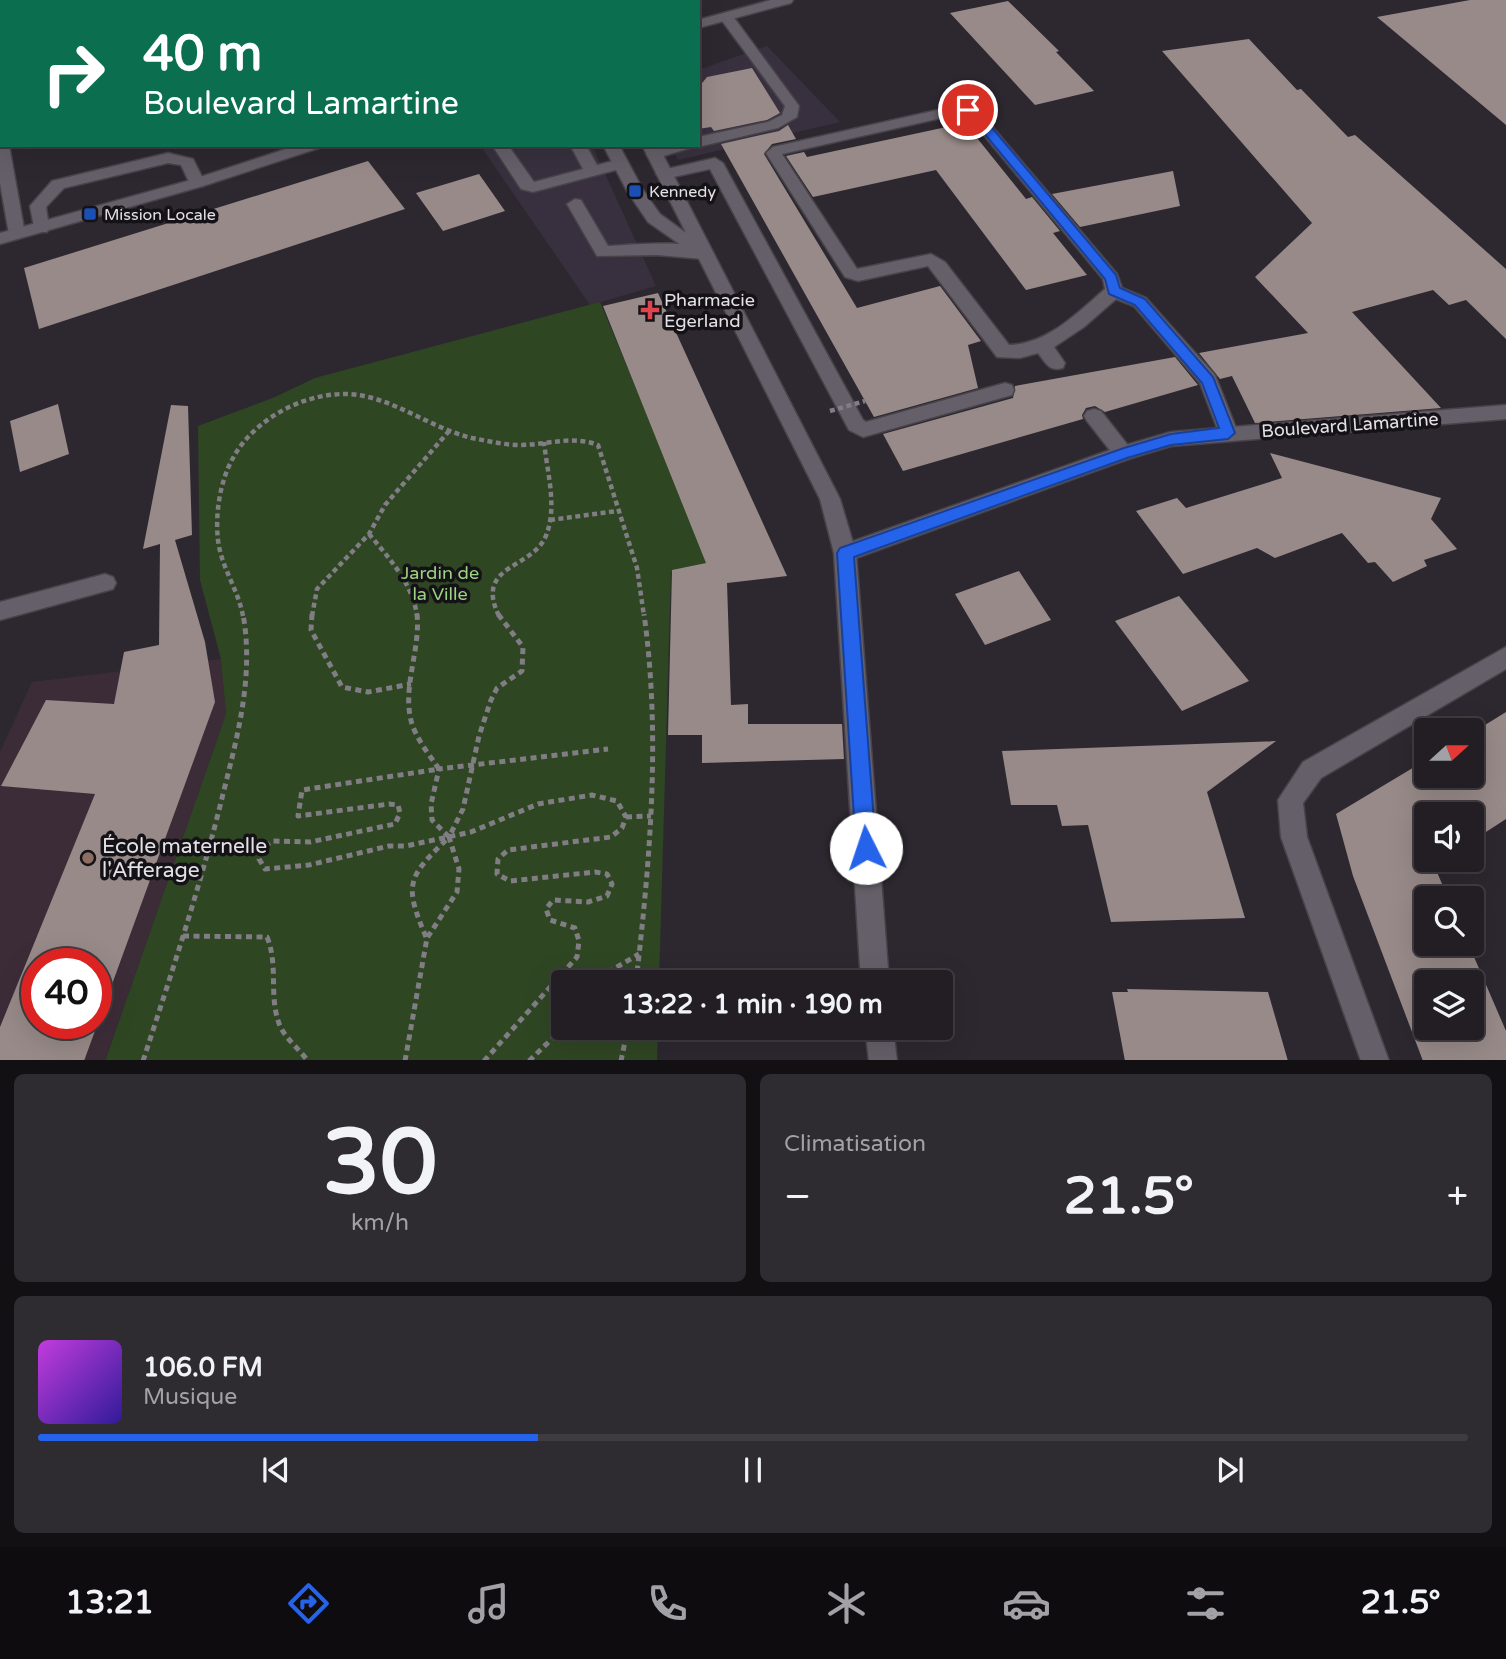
<!DOCTYPE html>
<html lang="fr">
<meta charset="utf-8">
<style>
:root{--surface:#221e24;--page:#2e2b31;--text:#f1f3f6;--muted:#a2a2a6;--line:#3f3c41;--accent:#2563eb}
body{margin:0;font-family:"Varela Round",sans-serif;background:var(--page);color:var(--text);height:100vh;display:flex;flex-direction:column;font-size:26px;white-space:nowrap}
*{box-sizing:border-box;margin:0}
p{font-size:23px;color:var(--muted)}
.icon{flex:none;width:38px;height:38px;fill:none;stroke:currentColor;stroke-width:2;stroke-linecap:round;stroke-linejoin:round}
.map{position:relative;height:1060px;overflow:hidden}
.details{display:flex;flex-direction:column;gap:14px;padding:14px;background:#131014;flex:1}
.details>*{flex:none}
.hud{position:absolute;left:0px;top:0px;width:700px;height:147px;box-shadow:0 7px 28px #0002,0 0 0 2px var(--line);background:#0b6e4f;color:#fff;overflow:hidden}
.needle{width:46px;rotate:69deg}
.tools{position:absolute;left:1414px;top:718px;display:grid;gap:14px}
.tools a{display:grid;place-items:center;width:70px;height:70px;border-radius:7px;background:var(--surface);box-shadow:0 7px 28px #0002,0 0 0 2px var(--line);font-size:35px}
.speed{position:absolute;left:21px;top:948px;display:flex;gap:14px;font-size:35px;font-weight:700;text-align:center}
.speed>*{display:grid;place-content:center;width:91px;height:91px;border-radius:50%;background:var(--surface);box-shadow:0 7px 28px #0002,0 0 0 2px var(--line);line-height:1}
.speed .limit{border:10px solid #d22;background:#fff;color:#111}
.pin{position:absolute;display:grid;place-items:center;width:60px;height:60px;color:#fff;margin:-30px;border:4px solid #fff;border-radius:50%;box-shadow:0 2px 7px #0007}
.me{position:absolute;width:77px;margin:-38px;rotate:356deg;stroke-linejoin:round;filter:drop-shadow(0 0 5px #0008)}
.turn{display:flex;align-items:center;gap:24px;height:147px;padding:0 28px;font-size:32px}
.turn .icon{width:91px;height:91px;stroke-width:2.5}
.turn b{display:block;font-size:49px;line-height:60px}
.big{font-size:52px;font-weight:700;line-height:1.1}
.details .tile{flex:1;display:flex;flex-direction:column;justify-content:center;gap:10px;min-width:0;padding:0 24px;border-radius:10px;background:var(--page)}
.details .dial{align-items:center;gap:0}
.dial b{font-size:91px;line-height:1}
.song{display:flex;align-items:center;gap:21px}
.cover{width:84px;height:84px;border-radius:10px;background:linear-gradient(135deg,hsl(290 70% 55%),hsl(250 70% 35%))}
.played{height:7px;border-radius:4px;background:linear-gradient(90deg,var(--accent) 35%,var(--line) 35%)}
.keys{display:flex;justify-content:space-around;direction:ltr}
.heat{display:flex;justify-content:space-between;align-items:center;font-size:38px;direction:ltr}
.details .tiles{flex:1;display:grid;gap:14px;grid-template-columns:1fr 1fr}
.tile:last-child{grid-column:span 2}
.trip{position:absolute;left:551px;top:970px;width:402px;height:70px;border-radius:7px;background:var(--surface);box-shadow:0 7px 28px #0002,0 0 0 2px var(--line);font-weight:700;line-height:70px;text-align:center}
.tab-bar{display:flex;height:112px;justify-content:space-around;align-items:center;background:#0e0c0e;color:var(--muted)}
.tab-bar .icon{width:49px;height:49px}
.tab-bar .active{color:var(--accent)}
.tab-bar b{font-size:32px;color:var(--text)}
.map>svg:first-child{display:block}
.built{fill:#38303e}
.education{fill:#3c2c38;fill-rule:evenodd}
.green{fill:#2f4623}
.building{fill:#978a88;fill-rule:evenodd}
.lines{fill:none;stroke-linecap:round;stroke-linejoin:round}
.service-casing{stroke:#474349;stroke-width:3}
.minor-casing{stroke:#474349;stroke-width:3}
.tertiary-casing{stroke:#474349;stroke-width:3}
.path-far1{stroke:#817d84;stroke-width:4.5;stroke-dasharray:5 3.5;stroke-linecap:butt}
.path{stroke:#817d84;stroke-width:5;stroke-dasharray:6 4.5;stroke-linecap:butt}
.service{fill:#655f69;fill-rule:evenodd}
.minor{fill:#655f69;fill-rule:evenodd}
.tertiary{fill:#655f69;fill-rule:evenodd}
.path-bridge{stroke:#817d84;stroke-width:4.5;stroke-dasharray:5 3.5;stroke-linecap:butt}
.route{fill:#2563eb;stroke:#184099;stroke-width:2}
.transit-dot{fill:#1a4fb4;stroke:#141216;stroke-width:2.5}
.health-dot{fill:#e0444e;stroke:#141216;stroke-width:2.5}
.education-dot{fill:#8d6e63;stroke:#141216;stroke-width:2.5}
.labels{text-anchor:middle;stroke-width:7;stroke-linejoin:round;paint-order:stroke}
.far-poi-label{font-size:16px;fill:#e4e1e6;stroke:#141216;text-anchor:start}
.poi-label{font-size:18px;fill:#e4e1e6;stroke:#141216;text-anchor:start}
.street-label{font-size:18px;fill:#e4e1e6;stroke:#141216}
.park-label{font-size:18px;fill:#9cd381;stroke:#141216}
.near-poi-label{font-size:21px;fill:#e4e1e6;stroke:#141216;text-anchor:start}
</style>
<div class="map">
<svg width="1506" height="1061" viewBox="0 0 1506 1061">
<rect width="100%" height="100%" fill="#2d2830"/>
<!-- built -->
<path class="built" d="M 767,46 L 840,122 L 678,160 L 670,145 L 698,145 L 698,70 Z
M 480,145 L 592,145 L 656,286 L 590,305 Z"/>
<!-- education -->
<path class="education" d="M 221,659 L 226,714 L 105,1060 L 0,1061 L 0,752 L 32,682 ZM 37,964 L 96,964 L 96,1024 L 37,1024 Z"/>
<!-- green -->
<path class="green" d="M 600,302 L 709,562 L 671,572 L 659,982 L 564,982 L 564,1027 L 658,1027 L 657,1060 L 105,1061 L 226,714 L 221,659 L 200,580 L 198,426 L 275,397 L 315,378 Z"/>
<!-- building -->
<path class="building" d="M 1470,0 L 1506,0 L 1506,125 L 1377,17 Z
M 1008,1 L 1059,51 L 1056,52 L 1094,91 L 1035,105 L 950,13 Z
M 1249,39 L 1297,90 L 1301,89 L 1348,137 L 1355,135 L 1506,269 L 1506,339 L 1466,300 L 1449,305 L 1433,290 L 1352,312 L 1441,408 L 1255,423 L 1232,376 L 1220,379 L 1199,353 L 1308,333 L 1255,277 L 1312,223 L 1162,51 Z
M 752,68 L 780,113 L 767,120 L 714,131 L 711,127 L 698,129 L 698,88 L 707,77 Z
M 965,123 L 1026,199 L 1032,197 L 1060,231 L 1053,233 L 1087,275 L 1026,290 L 936,170 L 813,197 L 786,156 L 804,152 L 807,157 Z
M 788,125 L 796,139 L 772,144 L 764,154 L 857,308 L 940,286 L 981,341 L 968,345 L 978,388 L 874,417 L 721,144 L 779,131 Z
M 368,161 L 405,209 L 39,329 L 24,268 Z
M 1173,171 L 1180,206 L 1080,227 L 1052,194 Z
M 479,174 L 505,211 L 443,231 L 416,193 Z
M 658,293 L 787,576 L 727,583 L 731,705 L 748,704 L 748,724 L 842,724 L 844,759 L 702,763 L 702,735 L 668,735 L 672,570 L 706,563 L 603,306 Z
M 1175,357 L 1198,385 L 1105,412 L 1095,406 L 1086,408 L 1082,415 L 1083,419 L 903,471 L 883,434 L 1013,398 L 1015,386 Z
M 58,404 L 69,454 L 20,472 L 10,421 Z
M 171,405 L 188,406 L 192,535 L 175,540 L 205,642 L 215,702 L 84,1061 L 0,1061 L 0,1027 L 95,794 L 1,786 L 46,700 L 114,704 L 124,652 L 159,645 L 160,544 L 143,549 ZM 37,964 L 96,964 L 96,1024 L 37,1024 Z
M 1270,453 L 1441,498 L 1431,519 L 1457,549 L 1424,560 L 1427,566 L 1393,582 L 1375,562 L 1368,563 L 1342,533 L 1275,558 L 1257,548 L 1183,574 L 1136,511 L 1177,498 L 1186,508 L 1282,478 Z
M 1019,571 L 1051,620 L 985,645 L 955,594 Z
M 1179,596 L 1249,681 L 1182,711 L 1115,621 Z
M 1506,712 L 1506,819 L 1472,841 L 1472,814 L 1426,814 L 1426,859 L 1443,859 L 1434,865 L 1448,898 L 1426,898 L 1426,943 L 1468,943 L 1506,1031 L 1506,1061 L 1423,1061 L 1353,876 L 1336,814 L 1426,760 L 1426,775 L 1472,775 L 1472,733 ZM 1426,982 L 1472,982 L 1472,1027 L 1426,1027 Z
M 1276,741 L 1207,792 L 1245,918 L 1111,922 L 1088,825 L 1062,826 L 1057,805 L 1011,805 L 1002,751 Z
M 1127,989 L 1268,992 L 1288,1061 L 1125,1061 L 1112,992 L 1128,992 Z"/>
<g class="lines">
<defs>
<path id="service" d="M 727,14 L 732,15 L 799,106 L 797,117 L 778,128 L 698,147 L 693,145 L 690,148 L 654,159 L 648,157 L 646,154 C 659,142 681,145 698,145 L 698,137 L 768,122 L 782,115 L 785,106 L 720,18 Z
M 960,105 L 978,110 L 1117,274 L 1122,288 L 1146,298 L 1215,375 L 1238,433 L 1235,438 L 1228,440 L 1221,438 L 1200,383 L 1134,306 L 1116,299 L 1084,327 L 1054,347 L 1065,363 L 1063,368 C 1049,372 1046,363 1038,353 L 1020,358 L 997,357 L 928,266 L 858,281 L 845,277 L 766,153 L 773,147 ZM 959,114 L 968,116 L 1103,279 L 1105,289 C 1077,313 1048,344 1009,345 L 945,262 L 931,254 L 857,269 L 782,154 Z
M 492,145 L 508,145 L 534,182 L 583,169 L 570,145 L 586,145 L 597,165 L 621,159 L 629,164 L 627,167 L 533,192 L 521,189 Z
M 168,153 L 193,159 L 205,183 L 203,186 L 191,186 L 181,165 L 168,163 L 64,188 L 46,207 L 49,228 L 47,232 L 35,232 L 30,206 L 52,181 Z
M 715,158 L 723,163 L 863,420 L 866,422 L 1005,383 L 1012,385 L 1014,390 L 1012,395 L 863,437 L 849,430 L 710,169 L 664,179 L 656,174 L 658,171 Z
M 575,199 L 581,200 L 608,246 C 628,245 699,238 712,253 L 703,259 L 657,255 L 597,256 L 567,204 Z
M 1094,409 L 1101,411 L 1130,448 L 1133,453 L 1130,458 L 1123,461 L 1116,458 L 1087,421 L 1084,416 L 1087,411 Z
M 105,574 L 113,577 L 116,583 L 113,589 L 0,620 L 0,602 Z
M 1506,647 L 1506,669 L 1321,778 L 1303,803 L 1307,837 L 1389,1061 L 1361,1061 L 1281,837 L 1278,800 L 1303,762 Z"/>
<path id="minor" d="M 322,0 L 336,0 L 337,2 L 323,2 Z
M 562,0 L 576,0 L 577,2 L 563,2 Z
M 0,132 L 2,145 L 9,145 L 25,234 L 17,239 L 9,234 L 0,183 Z
M 1506,405 L 1506,419 L 1171,446 L 1128,459 L 845,562 L 837,559 L 834,553 L 837,547 L 1116,448 L 1171,432 Z"/>
<path id="tertiary" d="M 771,0 L 793,0 L 791,3 L 698,28 L 698,20 Z
M 298,145 L 322,145 L 319,148 L 203,186 L 0,244 L 0,233 L 191,180 Z
M 603,145 L 619,145 L 643,190 L 660,214 L 686,233 L 642,145 L 658,145 L 840,499 L 856,553 L 889,982 L 861,982 L 834,553 L 820,499 L 698,257 L 648,222 L 627,191 Z
M 865,1027 L 893,1027 L 897,1061 L 869,1061 Z"/>
</defs>
<!-- service casing -->
<use href="#service" class="service-casing"/>
<!-- minor casing -->
<use href="#minor" class="minor-casing"/>
<!-- tertiary casing -->
<use href="#tertiary" class="tertiary-casing"/>
<!-- path-far1 -->
<path class="path-far1" d="M 550,520 L 617,511
M 369,534 C 389,558 413,584 417,616
M 243,616 C 238,589 221,567 218,540 C 215,514 220,481 233,458 C 256,415 316,386 364,396 C 402,404 434,429 472,438 C 488,441 504,445 520,445 C 547,445 571,435 598,445 L 637,568 L 644,616
M 312,616 L 317,589 L 369,534 L 385,505 L 449,431
M 499,616 C 473,563 535,570 547,533 C 557,505 547,471 544,442"/>
<!-- path -->
<path class="path" d="M 312,614 L 311,630 L 342,687 L 368,692 L 411,684
M 417,614 C 421,651 400,691 413,727 C 419,742 430,756 439,769 L 302,790 L 298,816 L 389,804 L 398,805 L 400,813 L 395,824 L 310,842 L 272,841 L 260,850 L 259,859 L 265,869 L 309,865 L 389,846 L 406,846 L 471,832 L 538,804 L 592,795 L 617,801 L 626,817 L 622,828 L 611,837 L 508,850 L 498,859 L 497,874 L 510,881 L 595,872 L 607,874 L 612,884 L 607,896 L 588,902 L 553,900 L 546,909 L 550,920 L 575,928 L 579,941 L 577,957 L 484,1061
M 626,817 L 651,816
M 183,936 L 267,937 C 279,966 268,997 280,1026 C 286,1039 299,1049 308,1061
M 426,937 C 403,883 408,877 449,837 L 432,820 L 431,804 L 439,769 L 608,749
M 602,982 L 612,970 L 639,954
M 636,982 C 650,860 661,736 644,614
M 143,1061 C 172,972 201,884 223,794 C 238,734 254,676 243,614
M 405,1061 L 427,938 L 457,892 L 459,869 L 449,837 L 463,809 L 479,736 L 491,700 L 497,688 L 522,671 L 523,647 L 498,614
M 529,1061 L 564,1027
M 621,1061 L 628,1027"/>
<!-- service -->
<use href="#service" class="service"/>
<!-- minor -->
<use href="#minor" class="minor"/>
<!-- tertiary -->
<use href="#tertiary" class="tertiary"/>
<!-- path-bridge -->
<path class="path-bridge" d="M 830,411 L 865,401"/>
</g>
<!-- route -->
<path class="route" d="M 968,106 L 977,110 L 1116,275 L 1120,288 L 1145,299 L 1213,377 L 1235,433 L 1228,439 L 1171,445 L 1127,458 L 854,557 L 876,848 L 873,855 L 866,857 L 859,855 L 856,848 L 837,553 L 840,548 L 1124,448 L 1171,434 L 1219,428 L 1202,383 L 1135,305 L 1109,294 L 1105,279 L 969,115 L 962,110 Z"/>
<!-- markers -->
<g class="transit-dot">
<rect x="628" y="184" width="14" height="14" rx="3.5"/>
<rect x="83" y="207" width="14" height="14" rx="3.5"/>
</g>
<path class="health-dot" d="M646.5 299.5h7v7h7v7h-7v7h-7v-7h-7v-7h7z"/>
<circle class="education-dot" cx="88" cy="858" r="7"/>
<g class="labels">
<!-- far-poi labels -->
<g class="far-poi-label">
<text x="649" y="197">Kennedy</text>
<text x="104" y="220">Mission Locale</text>
</g>
<!-- poi labels -->
<g class="poi-label">
<text x="664" y="306">Pharmacie<tspan x="664" dy="21">Egerland</tspan></text>
</g>
<!-- street labels -->
<g class="street-label">
<text transform="translate(1350 425) rotate(-4)" y="6">Boulevard Lamartine</text>
</g>
<!-- park labels -->
<g class="park-label">
<text x="440" y="579">Jardin de<tspan x="440" dy="21">la Ville</tspan></text>
</g>
<!-- near-poi labels -->
<g class="near-poi-label">
<text x="102" y="853">École maternelle<tspan x="102" dy="24">l'Afferage</tspan></text>
</g>
</g>
</svg>
<div class="tools">
<a><svg class="needle" viewBox="-14 -14 28 28"><path d="M0-13l5 13h-10z" fill="#e53935"/><path d="M0 13l5-13h-10z" fill="#a2a2a6"/></svg></a>
<a><svg class="icon" aria-label="sound" viewBox="0 0 24 24"><path d="M4 9h4l5-4v14l-5-4H4zM17 9q2 3 0 6"/></svg></a>
<a><svg class="icon" aria-label="search" viewBox="0 0 24 24"><circle cx="10" cy="10" r="6"/><path d="M15 15l6 6"/></svg></a>
<a><svg class="icon" aria-label="layers" viewBox="0 0 24 24"><path d="M12 4l9 5-9 5-9-5zM3 14l9 5 9-5"/></svg></a>
</div>
<div class="speed"><div class="limit">40</div></div>
<div class="pin" style="left:968px;top:110px;background:#d93025"><svg class="icon" aria-label="arrive" viewBox="0 0 24 24"><path d="M6 21V4h12l-3 4 3 4H6"/></svg></div>
<svg class="me" style="left:866px;top:848px" viewBox="-20 -20 40 40"><circle r="19" fill="#fff"/><path d="M0-13L10 11 0 6-10 11z" fill="#2563eb"/></svg>
<div class="trip">13:22 · 1 min · 190 m</div>
<div class="hud">
<div class="turn"><svg class="icon" aria-label="right" viewBox="0 0 24 24"><path d="M7 20v-9h11M14 6l5 5-5 5"/></svg><div><b>40 m</b>Boulevard Lamartine</div></div>
</div>
</div>
<section class="details">
<div class="tiles">
<div class="tile dial"><b>30</b><p>km/h</p></div>
<div class="tile"><p>Climatisation</p>
<div class="heat"><a>−</a><b class="big">21.5°</b><a>+</a></div>
</div>
<div class="tile">
<div class="song"><i class="cover"></i><div><b>106.0 FM</b><p>Musique</p></div></div>
<div class="played"></div>
<div class="keys"><svg class="icon" aria-label="previous" viewBox="0 0 24 24"><path d="M18 5L8 12l10 7zM5 5v14"/></svg><svg class="icon" aria-label="pause" viewBox="0 0 24 24"><path d="M8 5v14M16 5v14"/></svg><svg class="icon" aria-label="next" viewBox="0 0 24 24"><path d="M6 5l10 7-10 7zM19 5v14"/></svg></div>
</div>
</div>
</section>
<nav class="tab-bar">
<b>13:21</b>
<svg class="icon active" aria-label="directions" viewBox="0 0 24 24"><path d="M12 3l9 9-9 9-9-9zM9 14v-3h6M13 9l2 2-2 2"/></svg>
<svg class="icon" aria-label="music" viewBox="0 0 24 24"><path d="M9 18V5l10-2v13"/><circle cx="6" cy="18" r="3"/><circle cx="16" cy="16" r="3"/></svg>
<svg class="icon" aria-label="phone" viewBox="0 0 24 24"><path d="M5 4h4l2 5-3 2q2 4 5 5l2-3 5 2v4C11 20 4 13 5 4z"/></svg>
<svg class="icon" aria-label="climate" viewBox="0 0 24 24"><path d="M12 3v18M4 7l16 10M4 17L20 7"/></svg>
<svg class="icon" aria-label="car" viewBox="0 0 24 24"><path d="M5 17H2v-5l4-1 3-4h7l3 4 3 1v5h-3M9 17h6M6 11h13"/><circle cx="7" cy="17" r="2"/><circle cx="17" cy="17" r="2"/></svg>
<svg class="icon" aria-label="filters" viewBox="0 0 24 24"><path d="M4 7h16M4 17h16"/><circle cx="9" cy="7" r="2"/><circle cx="15" cy="17" r="2"/></svg>
<b>21.5°</b>
</nav>
